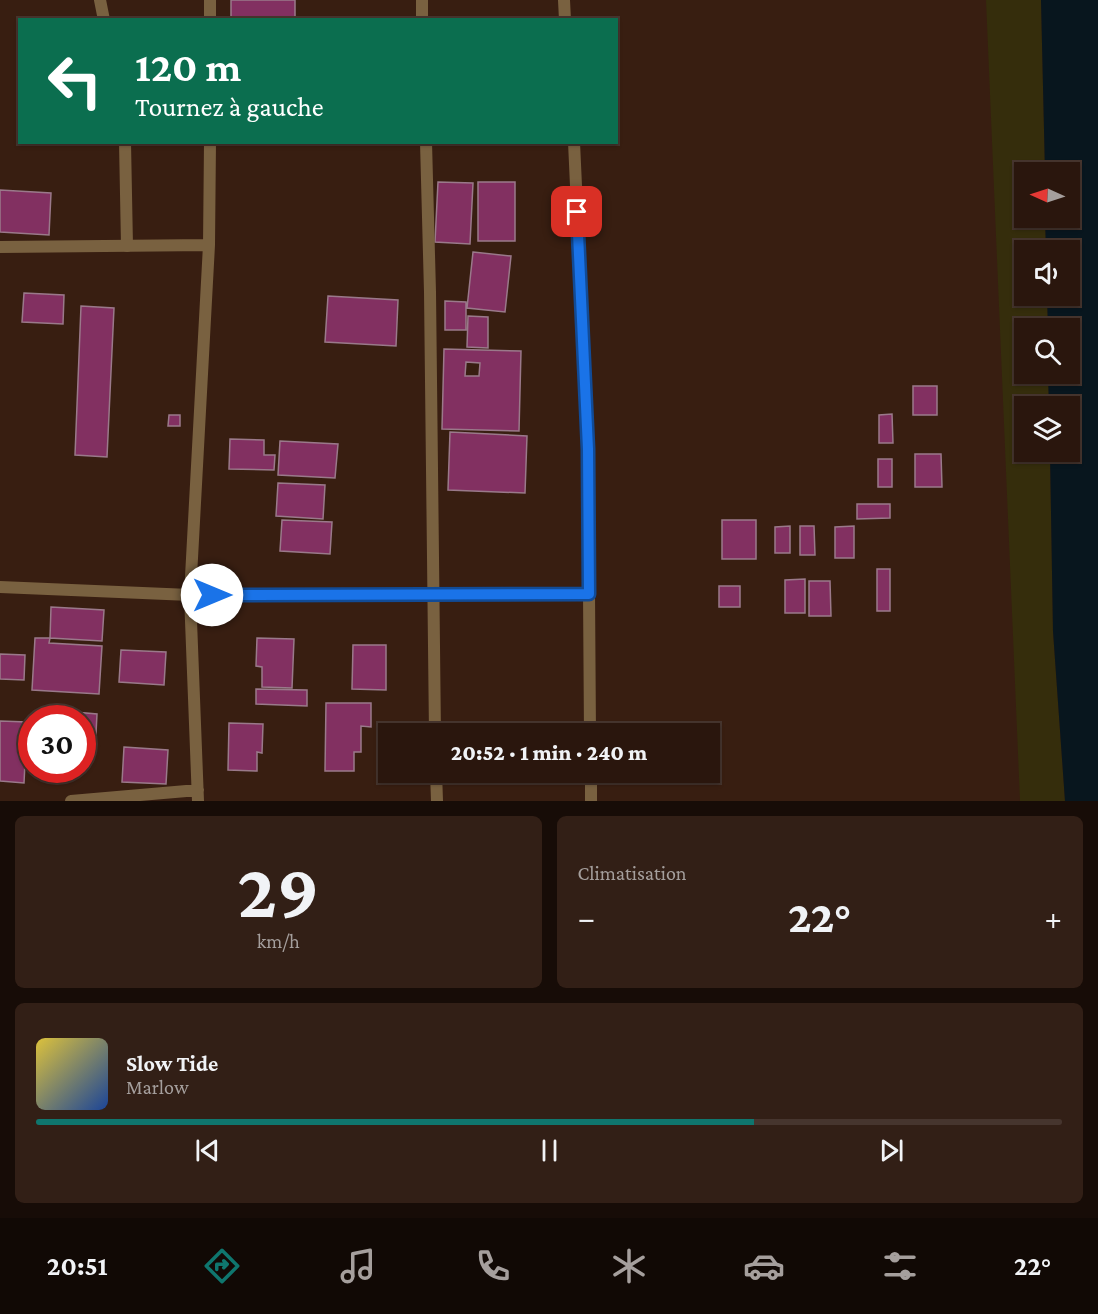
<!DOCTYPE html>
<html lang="fr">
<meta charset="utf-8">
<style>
:root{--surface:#2a160d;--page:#321f16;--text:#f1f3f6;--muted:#a59f9d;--line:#46352e;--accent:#0f766e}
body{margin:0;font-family:"Crimson Pro",serif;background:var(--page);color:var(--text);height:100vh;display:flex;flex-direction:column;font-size:22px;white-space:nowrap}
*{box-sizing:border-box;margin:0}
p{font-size:20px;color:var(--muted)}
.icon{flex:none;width:33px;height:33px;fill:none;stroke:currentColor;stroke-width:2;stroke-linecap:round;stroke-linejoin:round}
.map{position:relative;height:801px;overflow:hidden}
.sheet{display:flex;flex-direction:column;gap:15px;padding:15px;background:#170c07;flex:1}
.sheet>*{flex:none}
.guide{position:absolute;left:18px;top:18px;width:600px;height:126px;border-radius:0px;box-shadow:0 2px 4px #0004,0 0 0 2px var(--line);background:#0b6e4f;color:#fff;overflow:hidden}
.needle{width:39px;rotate:273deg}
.buttons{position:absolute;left:1014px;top:162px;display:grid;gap:12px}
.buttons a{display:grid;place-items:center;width:66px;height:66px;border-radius:0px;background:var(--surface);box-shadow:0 2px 4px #0004,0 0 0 2px var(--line);font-size:30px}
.speed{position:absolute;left:18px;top:705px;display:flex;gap:12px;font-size:30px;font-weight:700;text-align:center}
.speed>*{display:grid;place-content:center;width:78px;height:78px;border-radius:50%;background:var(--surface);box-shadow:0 2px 4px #0004,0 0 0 2px var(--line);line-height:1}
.speed .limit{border:9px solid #d22;background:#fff;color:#111}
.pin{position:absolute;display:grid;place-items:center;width:51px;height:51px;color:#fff;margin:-26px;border-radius:12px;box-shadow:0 3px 9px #0006}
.me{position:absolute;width:66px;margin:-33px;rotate:90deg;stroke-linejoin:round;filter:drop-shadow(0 0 4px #0008)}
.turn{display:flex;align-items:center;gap:21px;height:126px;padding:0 18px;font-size:27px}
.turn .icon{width:78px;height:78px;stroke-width:2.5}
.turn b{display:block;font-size:42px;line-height:51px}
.big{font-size:45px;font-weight:800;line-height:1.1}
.sheet .tile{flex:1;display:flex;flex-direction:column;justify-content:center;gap:9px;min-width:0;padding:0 21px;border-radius:9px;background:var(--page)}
.sheet .dial{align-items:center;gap:0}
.dial b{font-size:78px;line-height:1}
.song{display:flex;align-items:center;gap:18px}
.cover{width:72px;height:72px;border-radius:9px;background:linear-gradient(135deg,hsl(50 70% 55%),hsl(220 70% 35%))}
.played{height:6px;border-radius:3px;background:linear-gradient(90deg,var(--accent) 70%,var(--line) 70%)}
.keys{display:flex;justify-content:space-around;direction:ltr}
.heat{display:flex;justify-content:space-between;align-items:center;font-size:33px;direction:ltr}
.sheet .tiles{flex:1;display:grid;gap:15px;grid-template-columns:1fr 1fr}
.tile:last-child{grid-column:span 2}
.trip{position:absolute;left:378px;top:723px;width:342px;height:60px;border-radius:0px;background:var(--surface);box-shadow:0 2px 4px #0004,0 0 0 2px var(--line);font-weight:800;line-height:60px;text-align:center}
.menu{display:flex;height:96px;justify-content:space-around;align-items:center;background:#110905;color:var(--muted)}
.menu .icon{width:42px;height:42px}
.menu .selected{color:var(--accent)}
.menu b{font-size:27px;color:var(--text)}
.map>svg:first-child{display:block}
.sand{fill:#352d0c}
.water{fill:#08161e}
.building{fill:#823061;stroke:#9a798a;stroke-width:1.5;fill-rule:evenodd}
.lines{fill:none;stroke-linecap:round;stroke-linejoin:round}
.lane{stroke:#796140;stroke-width:12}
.street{stroke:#796140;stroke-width:12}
.route-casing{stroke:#114b97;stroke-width:15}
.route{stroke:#1a73e8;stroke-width:10}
</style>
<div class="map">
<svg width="1098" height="801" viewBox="0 0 1098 801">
<rect width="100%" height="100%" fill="#381e11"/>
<!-- sand -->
<path class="sand" d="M 986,0 L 1041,0 L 1045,172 L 1024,172 L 1024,218 L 1045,218 L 1046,250 L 1024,250 L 1024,296 L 1047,296 L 1048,328 L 1024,328 L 1024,374 L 1048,374 L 1049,406 L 1024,406 L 1024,452 L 1050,452 L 1053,631 L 1065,801 L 1020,801 Z"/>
<!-- water -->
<path class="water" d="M 1041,0 L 1098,0 L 1098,801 L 1065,801 L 1053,631 L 1050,452 L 1070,452 L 1070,406 L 1049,406 L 1048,374 L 1070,374 L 1070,328 L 1048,328 L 1047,296 L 1070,296 L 1070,250 L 1046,250 L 1045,218 L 1070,218 L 1070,172 L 1045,172 Z"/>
<!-- building -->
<path class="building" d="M 231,0 L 295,0 L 295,20 L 231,20 Z
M 438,182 L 473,183 L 470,244 L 435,242 Z
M 478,182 L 515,182 L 515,241 L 478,241 Z
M 0,190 L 51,193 L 49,235 L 0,232 Z
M 473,252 L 511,256 L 505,312 L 467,308 Z
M 24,293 L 64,295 L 63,324 L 22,322 Z
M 328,296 L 398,300 L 396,346 L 325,342 Z
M 445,301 L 466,302 L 466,330 L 445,330 Z
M 81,306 L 114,308 L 107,457 L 75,455 Z
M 468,316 L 488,317 L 488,348 L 467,347 Z
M 444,349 L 521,351 L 519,431 L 442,429 ZM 466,362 L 480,363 L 479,376 L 465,376 Z
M 913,386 L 937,386 L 937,415 L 913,415 Z
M 892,414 L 893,443 L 879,443 L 879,415 Z
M 169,415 L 180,415 L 180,426 L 168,426 Z
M 450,432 L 527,436 L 525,493 L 448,490 Z
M 230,439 L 264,440 L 264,455 L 275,455 L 274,470 L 229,469 Z
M 280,441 L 338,444 L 335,478 L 278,475 Z
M 915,454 L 941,454 L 942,487 L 915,487 Z
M 878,459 L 892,459 L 892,487 L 878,487 Z
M 278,483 L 325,485 L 323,519 L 276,516 Z
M 857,504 L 890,504 L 890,518 L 857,519 Z
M 282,520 L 332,522 L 330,554 L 280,551 Z
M 722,520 L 756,520 L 756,559 L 722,559 Z
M 790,526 L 790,553 L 775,553 L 775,527 Z
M 800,526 L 814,526 L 815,555 L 800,555 Z
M 854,526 L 854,558 L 835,558 L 835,527 Z
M 877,569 L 890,569 L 890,611 L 877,611 Z
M 805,579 L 805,613 L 785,613 L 785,580 Z
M 809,581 L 830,581 L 831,616 L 809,616 Z
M 719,586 L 740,586 L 740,607 L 719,607 Z
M 51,607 L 104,610 L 102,641 L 50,638 Z
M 35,638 L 50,638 L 49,643 L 102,646 L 99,694 L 32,690 Z
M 257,638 L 294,639 L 292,688 L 262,687 L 262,667 L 256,666 Z
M 353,645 L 386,645 L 386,690 L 352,689 Z
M 121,650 L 166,652 L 164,685 L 119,682 Z
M 0,654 L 25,655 L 24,680 L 0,679 Z
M 256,689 L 307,690 L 307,706 L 256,704 Z
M 326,703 L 371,703 L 371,727 L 361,726 L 361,752 L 354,752 L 354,771 L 325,771 Z
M 52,710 L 97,714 L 95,753 L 82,752 L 82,718 L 51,718 Z
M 0,721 L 27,722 L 24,783 L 0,781 Z
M 229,723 L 263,724 L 262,753 L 257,752 L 257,771 L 228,770 Z
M 124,747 L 168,750 L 166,784 L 122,782 Z"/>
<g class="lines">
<!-- lane -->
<path class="lane" d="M 100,0 L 104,20
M 125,142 L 127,246"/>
<!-- street -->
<path class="street" d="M 422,0 L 422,20
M 564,0 L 565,20
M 210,20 L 210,0
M 426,142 L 430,292 L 435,734
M 574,142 L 588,449 L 590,734
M 0,247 L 209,245
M 0,587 L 190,595 L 589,594
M 436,772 L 437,801
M 591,772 L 591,801
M 71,801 L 198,790
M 198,801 L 190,595 L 209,245 L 210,142"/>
</g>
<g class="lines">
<defs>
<path id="route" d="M 212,595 L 589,594 L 588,449 L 577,212"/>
</defs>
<!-- route casing -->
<use href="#route" class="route-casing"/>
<!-- route -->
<use href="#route" class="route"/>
</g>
</svg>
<div class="buttons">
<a><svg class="needle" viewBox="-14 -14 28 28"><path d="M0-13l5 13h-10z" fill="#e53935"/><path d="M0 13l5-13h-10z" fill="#a59f9d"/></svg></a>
<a><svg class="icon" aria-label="sound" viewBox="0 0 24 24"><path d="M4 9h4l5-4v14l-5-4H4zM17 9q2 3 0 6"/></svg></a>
<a><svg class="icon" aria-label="search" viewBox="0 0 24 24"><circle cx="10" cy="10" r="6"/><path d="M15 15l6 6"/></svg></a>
<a><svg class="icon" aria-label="layers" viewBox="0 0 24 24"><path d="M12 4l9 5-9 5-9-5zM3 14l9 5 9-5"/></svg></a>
</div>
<div class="speed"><div class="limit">30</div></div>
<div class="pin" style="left:577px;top:212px;background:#d93025"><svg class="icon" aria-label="arrive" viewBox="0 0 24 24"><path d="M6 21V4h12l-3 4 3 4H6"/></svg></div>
<svg class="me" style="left:212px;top:595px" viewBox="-20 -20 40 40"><circle r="19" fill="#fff"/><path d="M0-13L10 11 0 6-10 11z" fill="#1a73e8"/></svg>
<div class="trip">20:52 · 1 min · 240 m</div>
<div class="guide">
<div class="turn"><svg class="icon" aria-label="left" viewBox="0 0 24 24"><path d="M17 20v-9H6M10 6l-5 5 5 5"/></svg><div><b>120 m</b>Tournez à gauche</div></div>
</div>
</div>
<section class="sheet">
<div class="tiles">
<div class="tile dial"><b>29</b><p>km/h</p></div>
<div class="tile"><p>Climatisation</p>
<div class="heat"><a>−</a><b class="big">22°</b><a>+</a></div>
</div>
<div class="tile">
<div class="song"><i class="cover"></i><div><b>Slow Tide</b><p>Marlow</p></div></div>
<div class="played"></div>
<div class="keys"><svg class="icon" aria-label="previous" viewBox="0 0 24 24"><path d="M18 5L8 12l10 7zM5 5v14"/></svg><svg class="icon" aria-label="pause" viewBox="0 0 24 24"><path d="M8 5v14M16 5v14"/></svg><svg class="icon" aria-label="next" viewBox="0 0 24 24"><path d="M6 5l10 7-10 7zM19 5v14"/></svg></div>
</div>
</div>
</section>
<nav class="menu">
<b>20:51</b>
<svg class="icon selected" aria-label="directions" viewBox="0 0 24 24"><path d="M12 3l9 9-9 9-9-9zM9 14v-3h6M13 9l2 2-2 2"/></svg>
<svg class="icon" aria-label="music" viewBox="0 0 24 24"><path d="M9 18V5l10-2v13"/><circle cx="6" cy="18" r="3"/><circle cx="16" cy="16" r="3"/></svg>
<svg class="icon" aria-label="phone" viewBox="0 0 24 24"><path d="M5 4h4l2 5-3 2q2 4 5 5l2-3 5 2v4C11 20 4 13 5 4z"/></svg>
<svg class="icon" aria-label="climate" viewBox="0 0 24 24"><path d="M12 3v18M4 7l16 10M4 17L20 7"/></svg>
<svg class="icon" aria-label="car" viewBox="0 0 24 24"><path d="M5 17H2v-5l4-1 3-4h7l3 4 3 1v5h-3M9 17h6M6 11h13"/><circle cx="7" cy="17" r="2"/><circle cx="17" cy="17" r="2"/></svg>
<svg class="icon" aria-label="filters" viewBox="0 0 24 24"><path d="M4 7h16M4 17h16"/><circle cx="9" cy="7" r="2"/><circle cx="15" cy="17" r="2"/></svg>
<b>22°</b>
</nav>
